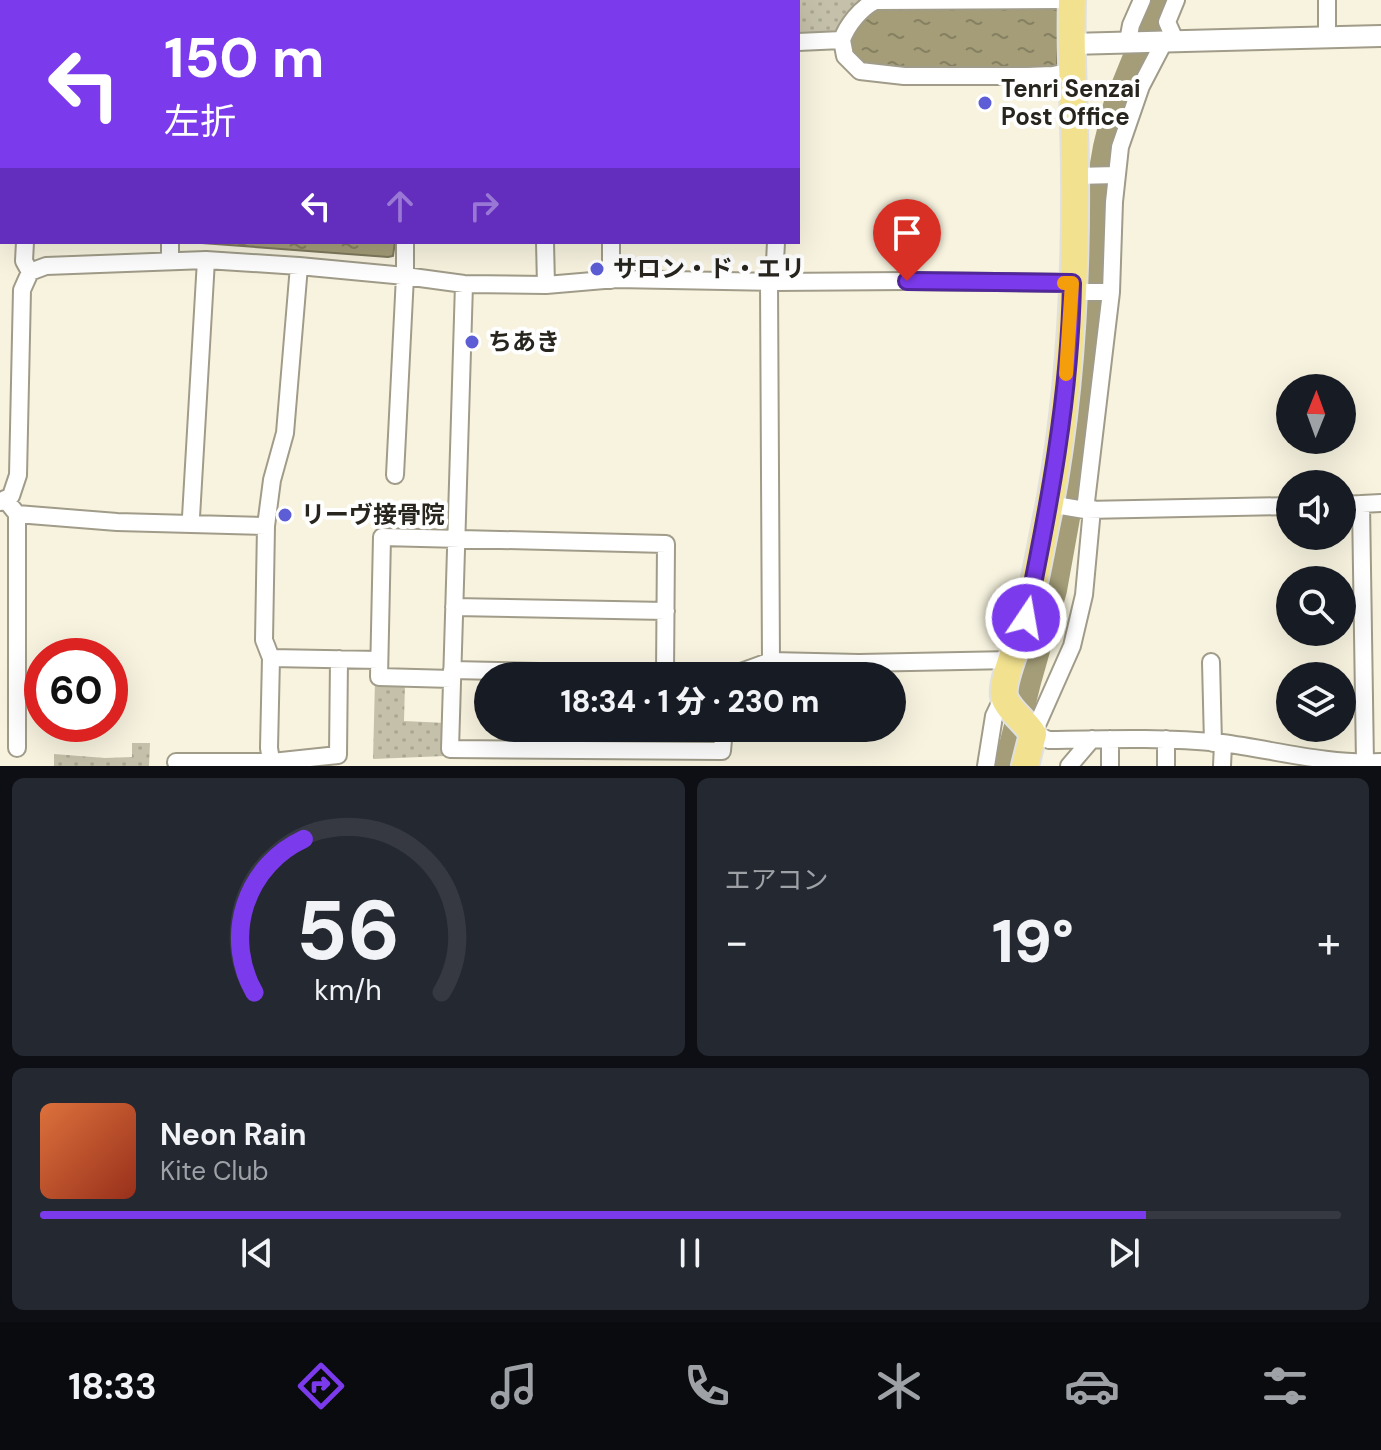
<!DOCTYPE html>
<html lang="ja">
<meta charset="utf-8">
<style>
:root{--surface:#171b24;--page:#242831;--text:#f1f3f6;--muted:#9ea1a6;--line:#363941;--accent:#7c3aed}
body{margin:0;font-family:"DM Sans","Noto Sans JP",sans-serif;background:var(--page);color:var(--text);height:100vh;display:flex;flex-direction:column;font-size:30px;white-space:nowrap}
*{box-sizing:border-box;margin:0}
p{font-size:26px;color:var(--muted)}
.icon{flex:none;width:44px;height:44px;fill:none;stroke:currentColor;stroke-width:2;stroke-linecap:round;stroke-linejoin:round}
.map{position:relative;height:766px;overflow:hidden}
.drawer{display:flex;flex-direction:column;gap:12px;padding:12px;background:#0d0f14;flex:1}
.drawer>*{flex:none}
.banner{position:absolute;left:0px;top:0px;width:800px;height:244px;box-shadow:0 8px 32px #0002;background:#7c3aed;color:#fff;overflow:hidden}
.needle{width:52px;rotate:1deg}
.fabs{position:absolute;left:1276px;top:374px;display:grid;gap:16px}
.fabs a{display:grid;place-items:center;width:80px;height:80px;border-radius:50%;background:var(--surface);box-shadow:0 8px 32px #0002;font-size:40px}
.speed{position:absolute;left:24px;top:638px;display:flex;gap:16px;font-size:40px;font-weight:700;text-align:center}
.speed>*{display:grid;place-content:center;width:104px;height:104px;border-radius:50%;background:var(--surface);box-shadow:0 8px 32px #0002;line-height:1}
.speed .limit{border:12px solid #d22;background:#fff;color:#111}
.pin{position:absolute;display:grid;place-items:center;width:68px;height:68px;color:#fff;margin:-82px -34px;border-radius:50% 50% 50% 0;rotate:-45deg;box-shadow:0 0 8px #0007}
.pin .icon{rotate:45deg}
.me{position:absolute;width:88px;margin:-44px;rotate:12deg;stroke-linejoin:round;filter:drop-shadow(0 0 6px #0008)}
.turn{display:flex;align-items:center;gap:28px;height:168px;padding:0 32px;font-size:36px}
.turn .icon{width:104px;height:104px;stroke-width:2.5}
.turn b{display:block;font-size:56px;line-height:68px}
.lanes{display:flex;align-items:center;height:76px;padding:0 32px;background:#0003;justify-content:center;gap:40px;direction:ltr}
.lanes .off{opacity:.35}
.big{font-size:60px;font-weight:800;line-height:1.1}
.drawer .tile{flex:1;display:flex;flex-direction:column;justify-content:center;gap:12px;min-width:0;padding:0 28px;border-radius:12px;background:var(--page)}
.drawer .dial{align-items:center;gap:0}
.dial svg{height:208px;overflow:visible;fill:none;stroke:var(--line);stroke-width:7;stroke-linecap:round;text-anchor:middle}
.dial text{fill:var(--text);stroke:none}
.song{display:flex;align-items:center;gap:24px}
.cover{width:96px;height:96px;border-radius:12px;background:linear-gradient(135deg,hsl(20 70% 55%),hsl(10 70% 35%))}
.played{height:8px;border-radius:4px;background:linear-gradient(90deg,var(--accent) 85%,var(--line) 85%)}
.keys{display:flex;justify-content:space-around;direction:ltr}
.heat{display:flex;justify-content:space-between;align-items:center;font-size:44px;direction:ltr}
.drawer .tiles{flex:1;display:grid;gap:12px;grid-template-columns:1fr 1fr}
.tile:last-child{grid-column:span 2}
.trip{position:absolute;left:474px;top:662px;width:432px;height:80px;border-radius:40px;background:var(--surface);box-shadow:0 8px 32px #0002;font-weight:800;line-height:80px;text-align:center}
.tab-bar{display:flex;height:128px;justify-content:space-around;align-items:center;background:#090b0e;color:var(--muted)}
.tab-bar .icon{width:56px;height:56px}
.tab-bar .on{color:var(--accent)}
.tab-bar b{font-size:36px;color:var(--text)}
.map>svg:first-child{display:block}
.park{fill:url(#park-dots)}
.water{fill:url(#water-ripples);stroke:#7e795d;stroke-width:2}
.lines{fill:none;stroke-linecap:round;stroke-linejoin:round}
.river{stroke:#a49d78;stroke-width:26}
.minor-casing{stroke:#a09c89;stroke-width:20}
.tertiary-casing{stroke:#a09c89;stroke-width:24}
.primary-casing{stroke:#e1e0e0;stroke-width:30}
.minor{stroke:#fff;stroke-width:16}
.tertiary{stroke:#fff;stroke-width:20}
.primary{stroke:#f2e28f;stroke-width:26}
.route-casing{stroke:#51269a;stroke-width:20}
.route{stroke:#7c3aed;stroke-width:14}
.slow{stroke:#f59e0b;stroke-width:14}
.poi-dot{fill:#5d5ed6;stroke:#fff;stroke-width:3}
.labels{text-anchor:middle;stroke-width:8;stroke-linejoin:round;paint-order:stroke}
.poi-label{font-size:24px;font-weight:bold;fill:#27251e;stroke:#fff;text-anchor:start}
</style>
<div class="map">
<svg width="1381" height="766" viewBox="0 0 1381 766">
<defs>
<pattern id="park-dots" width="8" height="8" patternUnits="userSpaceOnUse" patternTransform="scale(2)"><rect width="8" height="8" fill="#c4c0a9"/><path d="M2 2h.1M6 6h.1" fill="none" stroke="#a8a591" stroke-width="1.8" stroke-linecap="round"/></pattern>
<pattern id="water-ripples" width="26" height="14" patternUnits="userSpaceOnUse" patternTransform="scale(2)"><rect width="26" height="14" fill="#a49d78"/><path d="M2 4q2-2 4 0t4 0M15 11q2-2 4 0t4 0" fill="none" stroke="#868062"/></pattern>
</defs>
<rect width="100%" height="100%" fill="#f7f3df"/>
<!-- park -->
<path class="park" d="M 767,0 L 861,0 L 833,34 L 798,36 L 798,2 L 768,2 Z
M 375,681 L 405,684 L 404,721 L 446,723 L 445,756 L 373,759 Z
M 132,743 L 150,743 L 149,766 L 54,766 L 54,754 L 105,758 L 132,757 Z"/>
<!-- water -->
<path class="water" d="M 1055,4 L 1060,10 L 1057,66 L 1032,72 L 907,71 L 863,65 L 850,54 L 848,38 L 874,7 Z
M 188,242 L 395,242 L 393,256 L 388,257 Z"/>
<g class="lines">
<!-- river -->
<path class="river" d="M 1007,766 L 1028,682 L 1054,590 L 1072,490 L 1083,415 L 1093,324 L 1098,192 L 1106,147 L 1116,106 L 1159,0"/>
<defs>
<path id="minor" d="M 167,0 L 167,2
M 304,0 L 304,2
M 546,0 L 546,2
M 697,0 L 697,2
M 32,2 L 32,0
M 1327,37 L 1327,0
M 842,40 C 847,25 861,8 875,1 L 1058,0
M 1175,40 L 1167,22 L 1176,0
M 1128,41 L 1131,25 L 1142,0
M 798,42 L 842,40 L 845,56 L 860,71 L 904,76 L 1028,76 L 1053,75 L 1072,71
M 0,46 L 2,46
M 1075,176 L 1117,175
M 25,242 L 24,261 L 30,272
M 545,242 L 546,285
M 170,261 L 170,242
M 611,280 L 611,242
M 769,282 L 771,661
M 774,282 L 776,242
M 464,284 L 450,749 L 722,751 L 724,728
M 1072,292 L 1111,292
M 395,475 L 405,276 L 405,242
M 5,499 L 17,514 L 17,748
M 0,502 L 11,496 L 18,475 L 22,290 L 30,272 L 46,266 L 206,260 L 299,266 L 405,276 L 464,284 L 546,285 L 616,279 L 774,282 L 907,281 L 1072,283
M 1049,504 L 1085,510 L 1290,506
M 1361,504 L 1365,763
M 1342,505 L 1381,503
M 1092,509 L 1084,595 L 1072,646 L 1033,734 L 1049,740 C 1106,739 1165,737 1222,743 C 1275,750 1327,765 1381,762
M 1085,510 L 1111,292 L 1114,202 L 1120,147 L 1141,86 L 1165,40
M 17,514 L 117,522 L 266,526
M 191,517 L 206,260
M 454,607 L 666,611
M 271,658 L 379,660
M 1211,662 L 1213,743
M 452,670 L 708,676
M 730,676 L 771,661 L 859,663 L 1012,660
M 452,679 L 379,677 L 382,537 L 666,544 L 665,674
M 1110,739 L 1110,766
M 176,762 L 272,762 L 338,755 L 339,659
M 272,766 L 269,748 L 271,658 L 264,640 L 266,526 L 272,480 L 285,433 L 299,266
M 986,766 L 994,716 L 1004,695
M 1069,766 L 1092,739
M 1166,766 L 1166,739
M 1222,766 L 1223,744"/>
<path id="tertiary" d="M 1070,44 L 1381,36"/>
<path id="primary" d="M 1025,766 L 1033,734 C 1026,722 1007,709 1004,696 C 1001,680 1020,639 1025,621 C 1035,584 1041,545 1049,508 C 1069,402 1076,284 1075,176 C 1075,117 1070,59 1072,0"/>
</defs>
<!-- minor casing -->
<use href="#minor" class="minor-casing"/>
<!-- tertiary casing -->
<use href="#tertiary" class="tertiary-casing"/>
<!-- primary casing -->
<use href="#primary" class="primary-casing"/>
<!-- minor -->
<use href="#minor" class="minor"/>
<!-- tertiary -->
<use href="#tertiary" class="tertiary"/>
<!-- primary -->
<use href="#primary" class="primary"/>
</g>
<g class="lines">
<defs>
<path id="route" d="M 907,281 L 1072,283 C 1070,396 1049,507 1026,618"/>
</defs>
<!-- route casing -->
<use href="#route" class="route-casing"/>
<!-- route -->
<use href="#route" class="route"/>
<!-- slow -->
<path class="slow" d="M 1064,283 L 1072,283 L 1066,374"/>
</g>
<!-- markers -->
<g class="poi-dot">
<circle cx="985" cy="103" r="8"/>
<circle cx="597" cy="269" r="8"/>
<circle cx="472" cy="342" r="8"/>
<circle cx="285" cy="515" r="8"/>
</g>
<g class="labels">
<!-- poi labels -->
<g class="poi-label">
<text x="1001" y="97">Tenri Senzai<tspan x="1001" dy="28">Post Office</tspan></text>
<text x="613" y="277">サロン・ド・エリ</text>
<text x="488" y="350">ちあき</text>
<text x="301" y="523">リーヴ接骨院</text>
</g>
</g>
</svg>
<div class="fabs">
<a><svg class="needle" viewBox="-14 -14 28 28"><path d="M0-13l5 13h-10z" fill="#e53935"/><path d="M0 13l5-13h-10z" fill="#9ea1a6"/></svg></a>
<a><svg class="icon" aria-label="sound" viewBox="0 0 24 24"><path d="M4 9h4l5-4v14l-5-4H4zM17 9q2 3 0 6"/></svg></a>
<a><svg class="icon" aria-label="search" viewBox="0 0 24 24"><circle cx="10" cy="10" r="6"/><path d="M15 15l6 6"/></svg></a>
<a><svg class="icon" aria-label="layers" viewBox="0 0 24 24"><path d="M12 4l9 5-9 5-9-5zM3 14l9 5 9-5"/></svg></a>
</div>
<div class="speed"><div class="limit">60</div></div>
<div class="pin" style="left:907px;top:281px;background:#d93025"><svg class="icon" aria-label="arrive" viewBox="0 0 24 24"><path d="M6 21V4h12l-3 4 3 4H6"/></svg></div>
<svg class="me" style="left:1026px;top:618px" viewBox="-20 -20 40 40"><circle r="17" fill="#7c3aed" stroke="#fff" stroke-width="3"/><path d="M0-11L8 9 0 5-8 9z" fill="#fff"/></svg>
<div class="trip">18:34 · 1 分 · 230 m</div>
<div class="banner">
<div class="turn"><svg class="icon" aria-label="left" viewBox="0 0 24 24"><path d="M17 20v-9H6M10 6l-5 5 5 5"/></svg><div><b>150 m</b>左折</div></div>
<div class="lanes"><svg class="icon" aria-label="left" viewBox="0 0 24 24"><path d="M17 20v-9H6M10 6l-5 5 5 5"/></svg><svg class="icon off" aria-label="ahead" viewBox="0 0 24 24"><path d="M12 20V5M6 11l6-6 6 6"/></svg><svg class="icon off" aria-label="right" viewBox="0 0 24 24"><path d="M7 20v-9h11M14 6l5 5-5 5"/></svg></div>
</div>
</div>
<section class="drawer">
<div class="tiles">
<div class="tile dial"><svg viewBox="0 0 100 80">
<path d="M14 69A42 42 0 1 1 86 69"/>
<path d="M14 69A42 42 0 0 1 33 10" stroke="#7c3aed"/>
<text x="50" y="56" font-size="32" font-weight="700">56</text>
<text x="50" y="72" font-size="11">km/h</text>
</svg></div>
<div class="tile"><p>エアコン</p>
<div class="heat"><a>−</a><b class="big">19°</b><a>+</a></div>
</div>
<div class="tile">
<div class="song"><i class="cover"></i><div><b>Neon Rain</b><p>Kite Club</p></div></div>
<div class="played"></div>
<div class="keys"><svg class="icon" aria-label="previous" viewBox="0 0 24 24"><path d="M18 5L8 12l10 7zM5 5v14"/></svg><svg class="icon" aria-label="pause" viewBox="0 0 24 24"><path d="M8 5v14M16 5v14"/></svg><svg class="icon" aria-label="next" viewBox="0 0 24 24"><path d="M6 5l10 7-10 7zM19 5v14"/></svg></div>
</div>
</div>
</section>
<nav class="tab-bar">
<b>18:33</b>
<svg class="icon on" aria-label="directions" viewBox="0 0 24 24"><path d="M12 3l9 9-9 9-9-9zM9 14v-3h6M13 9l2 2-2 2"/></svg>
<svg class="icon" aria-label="music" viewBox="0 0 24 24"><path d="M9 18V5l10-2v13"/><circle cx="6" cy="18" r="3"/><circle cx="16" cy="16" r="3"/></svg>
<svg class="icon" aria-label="phone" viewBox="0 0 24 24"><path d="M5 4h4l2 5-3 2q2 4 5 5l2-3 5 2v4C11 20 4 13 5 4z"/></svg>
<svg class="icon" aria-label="climate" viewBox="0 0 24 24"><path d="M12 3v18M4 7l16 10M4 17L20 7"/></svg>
<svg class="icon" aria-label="car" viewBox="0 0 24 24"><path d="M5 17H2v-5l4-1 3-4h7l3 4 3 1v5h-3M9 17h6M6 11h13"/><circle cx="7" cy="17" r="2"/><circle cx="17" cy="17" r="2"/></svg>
<svg class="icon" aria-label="filters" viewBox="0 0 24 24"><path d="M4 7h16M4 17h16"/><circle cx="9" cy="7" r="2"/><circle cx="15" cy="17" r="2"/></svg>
</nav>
